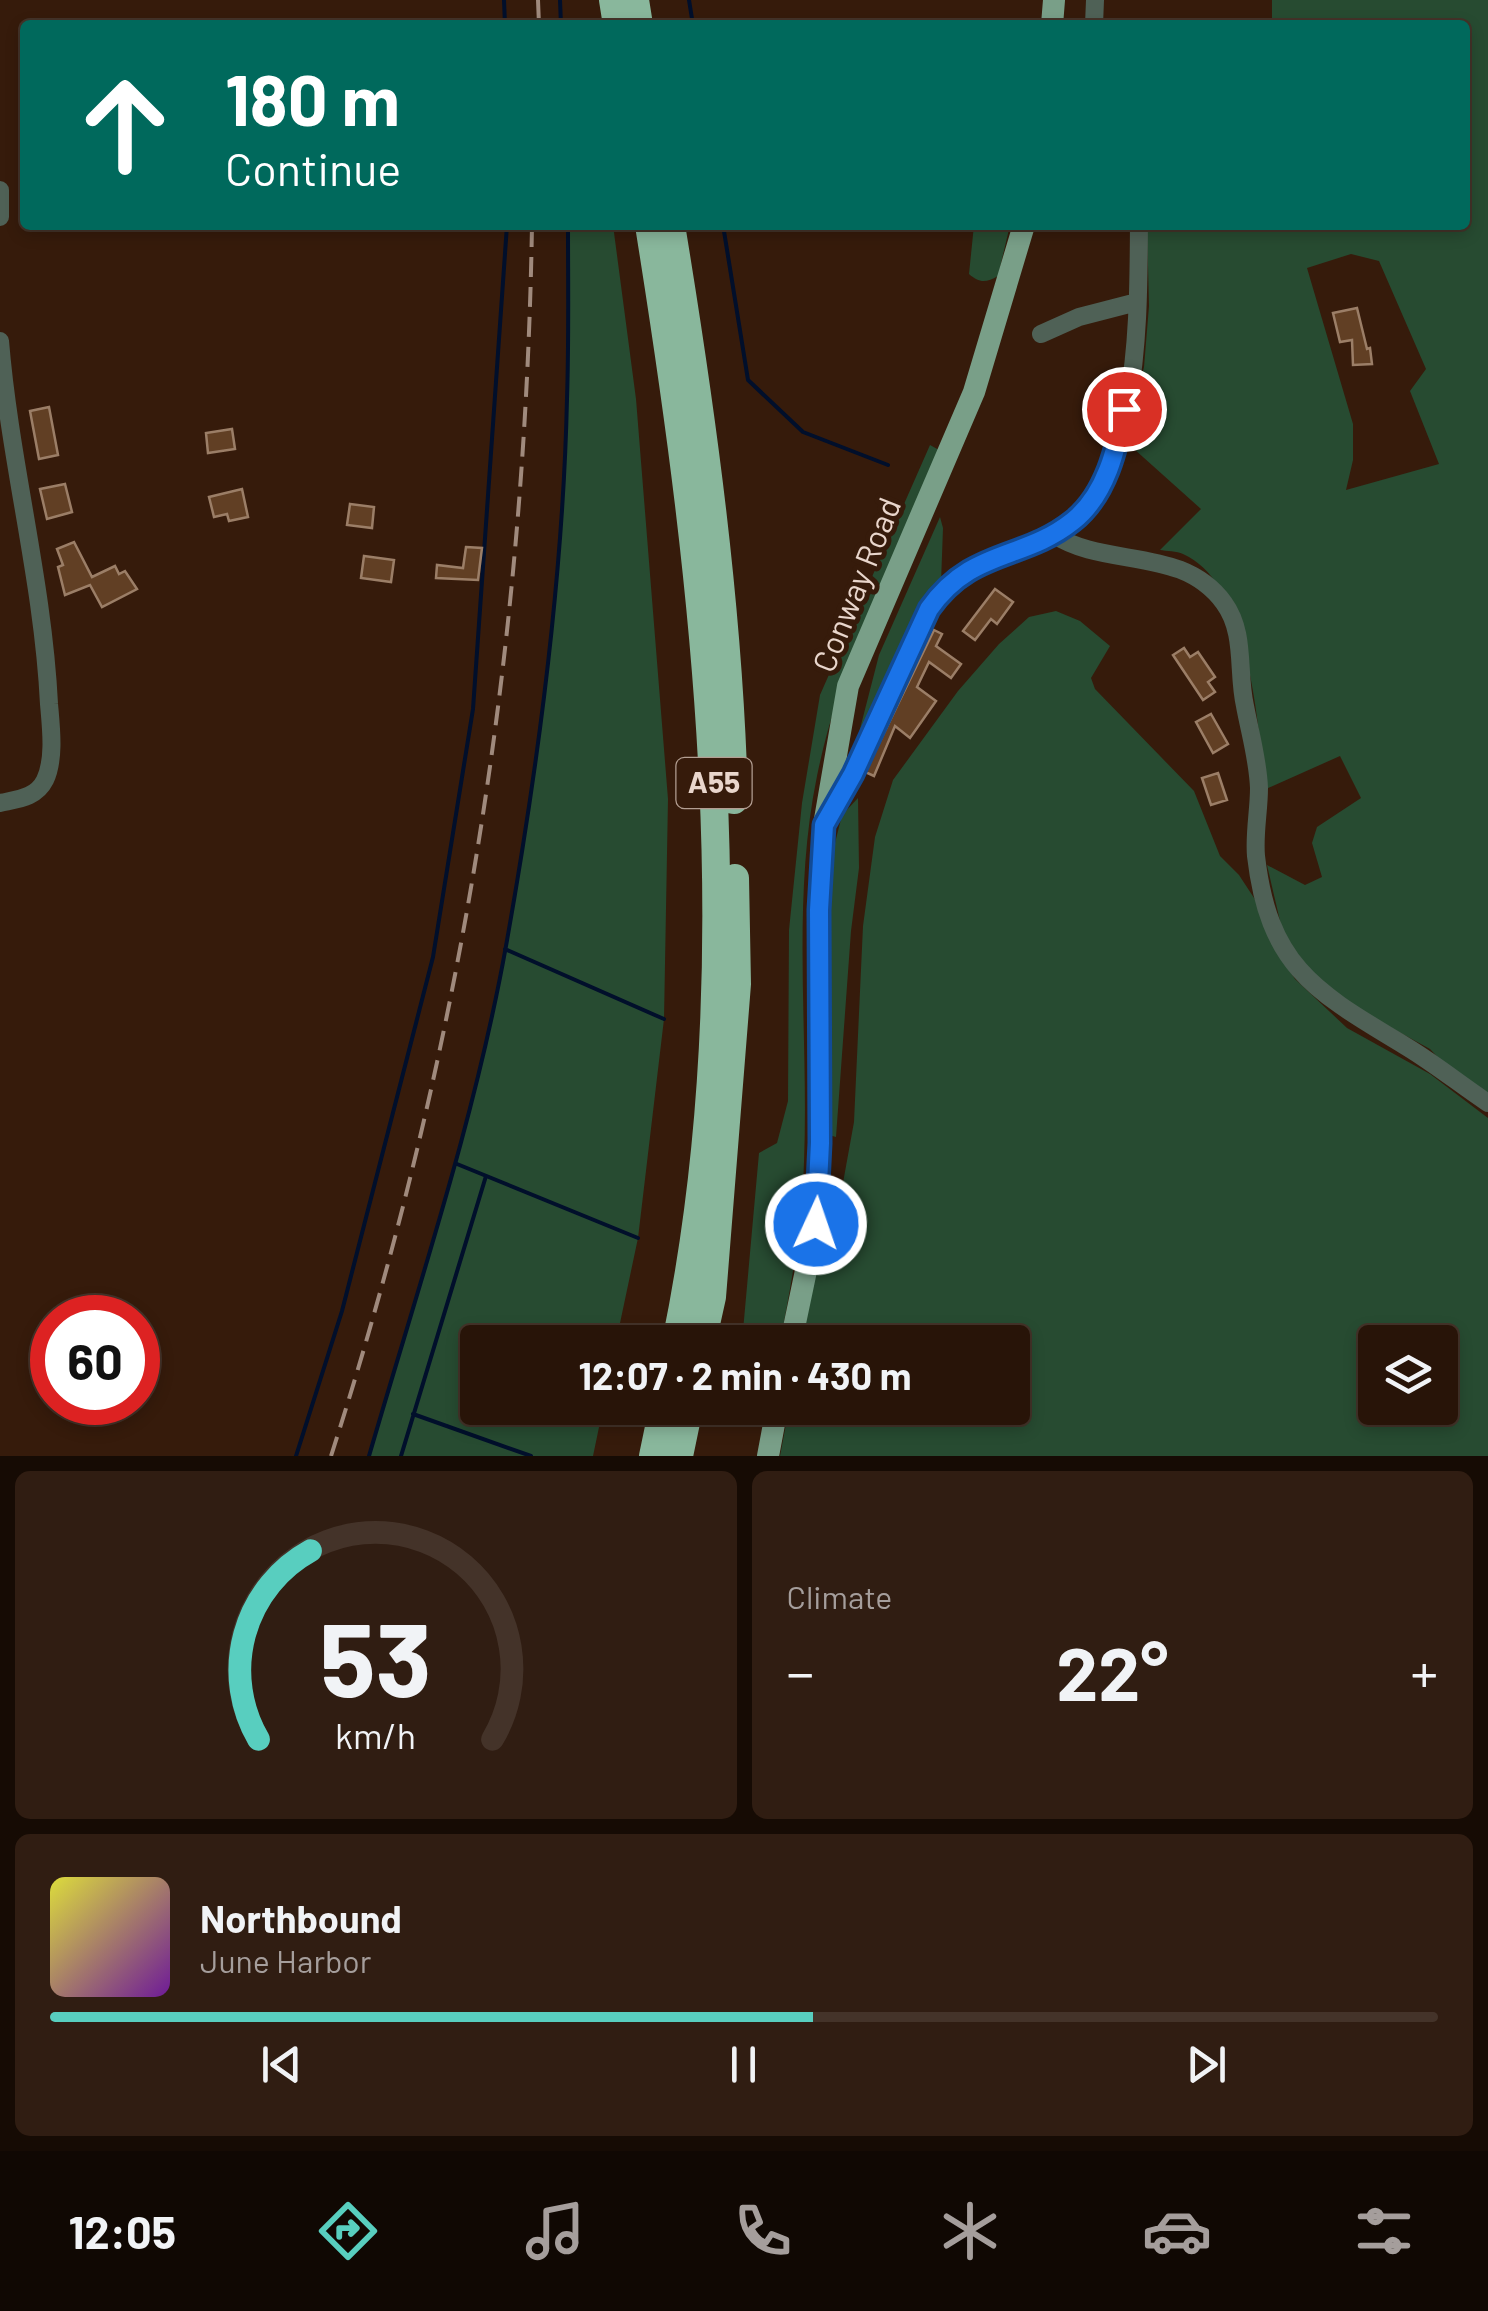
<!DOCTYPE html>
<meta charset="utf-8">
<style>
:root{--surface:#281408;--page:#301d12;--text:#f1f3f6;--muted:#a59e9c;--line:#443329;--accent:#58cebf}
body{margin:0;font-family:Barlow,sans-serif;background:var(--page);color:var(--text);height:100vh;display:flex;flex-direction:column;font-size:38px;white-space:nowrap}
*{box-sizing:border-box;margin:0}
p{font-size:32px;color:var(--muted)}
.icon{flex:none;width:55px;height:55px;fill:none;stroke:currentColor;stroke-width:2;stroke-linecap:round;stroke-linejoin:round}
.map{position:relative;height:1456px;overflow:hidden}
.side{display:flex;flex-direction:column;gap:15px;padding:15px;background:#160b04;flex:1}
.side>*{flex:none}
.hud{position:absolute;left:20px;top:20px;width:1450px;height:210px;border-radius:10px;box-shadow:0 5px 15px #0003,0 0 0 2px var(--line);background:#00695c;color:#fff;overflow:hidden}
.fabs{position:absolute;left:1358px;top:1325px;display:grid;gap:20px}
.fabs a{display:grid;place-items:center;width:100px;height:100px;border-radius:10px;background:var(--surface);box-shadow:0 5px 15px #0003,0 0 0 2px var(--line);font-size:50px}
.speed{position:absolute;left:30px;top:1295px;display:flex;gap:20px;font-size:50px;font-weight:700;text-align:center}
.speed>*{display:grid;place-content:center;width:130px;height:130px;border-radius:50%;background:var(--surface);box-shadow:0 5px 15px #0003,0 0 0 2px var(--line);line-height:1}
.speed .limit{border:15px solid #d22;background:#fff;color:#111}
.pin{position:absolute;display:grid;place-items:center;width:85px;height:85px;color:#fff;margin:-42px;border:5px solid #fff;border-radius:50%;box-shadow:0 2px 10px #0007}
.me{position:absolute;width:110px;margin:-55px;rotate:3deg;stroke-linejoin:round;filter:drop-shadow(0 0 8px #0008)}
.turn{display:flex;align-items:center;gap:35px;height:210px;padding:0 40px;font-size:45px}
.turn .icon{width:130px;height:130px;stroke-width:2.5}
.turn b{display:block;font-size:70px;line-height:85px}
.big{font-size:75px;font-weight:700;line-height:1.1}
.side .tile{flex:1;display:flex;flex-direction:column;justify-content:center;gap:15px;min-width:0;padding:0 35px;border-radius:15px;background:var(--page)}
.side .dial{align-items:center;gap:0}
.dial svg{height:260px;overflow:visible;fill:none;stroke:var(--line);stroke-width:7;stroke-linecap:round;text-anchor:middle}
.dial text{fill:var(--text);stroke:none}
.song{display:flex;align-items:center;gap:30px}
.cover{width:120px;height:120px;border-radius:15px;background:linear-gradient(135deg,hsl(60 70% 55%),hsl(280 70% 35%))}
.played{height:10px;border-radius:5px;background:linear-gradient(90deg,var(--accent) 55%,var(--line) 55%)}
.keys{display:flex;justify-content:space-around;direction:ltr}
.heat{display:flex;justify-content:space-between;align-items:center;font-size:55px;direction:ltr}
.side .tiles{flex:1;display:grid;gap:15px;grid-template-columns:1fr 1fr}
.tile:last-child{grid-column:span 2}
.trip{position:absolute;left:460px;top:1325px;width:570px;height:100px;border-radius:10px;background:var(--surface);box-shadow:0 5px 15px #0003,0 0 0 2px var(--line);font-weight:700;line-height:100px;text-align:center}
.tab-bar{display:flex;height:160px;justify-content:space-around;align-items:center;background:#100803;color:var(--muted)}
.tab-bar .icon{width:70px;height:70px}
.tab-bar .selected{color:var(--accent)}
.tab-bar b{font-size:45px;color:var(--text)}
.map>svg:first-child{display:block}
.green{fill:#274b31;fill-rule:evenodd}
.lines{fill:none;stroke-linecap:round;stroke-linejoin:round}
.stream{stroke:#010f2b;stroke-width:4}
.building{fill:#613f24;stroke:#9b7e67;stroke-width:2.5}
.minor{stroke:#4f6156;stroke-width:18}
.major{stroke:#799f88;stroke-width:22}
.highway{stroke:#89b79c;stroke-width:28}
.rail{stroke:#a08a7d;stroke-width:4;stroke-dasharray:20 10;stroke-linecap:butt}
.route-casing{stroke:#114b97;stroke-width:25}
.route{stroke:#1a73e8;stroke-width:18}
.labels{text-anchor:middle;stroke-width:10;stroke-linejoin:round;paint-order:stroke}
.shield{fill:#361b0b;stroke:#b39e92;stroke-width:2.5}
.shield-label{font-size:30px;font-weight:bold;fill:#e9d6cc}
.street-label{font-size:32px;fill:#e9d6cc;stroke:#361b0b}
</style>
<div class="map">
<svg width="1488" height="1456" viewBox="0 0 1488 1456">
<rect width="100%" height="100%" fill="#361b0b"/>
<!-- green -->
<path class="green" d="M 1272,0 L 1488,0 L 1488,1094 L 1448,1068 L 1430,1049 L 1346,1003 L 1301,963 L 1284,938 L 1267,865 L 1305,885 L 1322,877 L 1312,843 L 1317,827 L 1361,798 L 1340,756 L 1266,789 C 1257,725 1251,584 1183,554 C 1177,551 1166,551 1160,550 L 1201,509 L 1124,440 L 1144,367 L 1149,306 L 1147,225 L 1465,225 L 1465,25 L 1272,25 ZM 1351,254 L 1379,261 L 1426,369 L 1410,391 L 1439,464 L 1346,490 L 1353,460 L 1353,424 L 1307,268 Z
M 568,225 L 613,225 L 636,399 L 668,799 L 664,1019 L 638,1238 L 616,1342 L 478,1342 L 478,1408 L 603,1408 L 593,1456 L 370,1456 C 419,1288 475,1119 506,946 C 538,766 563,581 567,399 C 569,341 568,283 568,225 Z
M 974,225 L 1010,225 L 998,276 C 986,283 979,283 969,274 Z
M 930,445 L 939,450 C 895,556 840,663 817,776 C 791,902 809,1035 804,1162 C 802,1224 792,1282 780,1342 L 742,1342 L 759,1153 L 777,1143 L 788,1101 L 789,930 L 802,803 L 820,695 Z
M 940,517 L 943,528 L 941,583 L 914,617 L 853,756 L 879,655 Z
M 1056,611 L 1080,621 L 1110,646 L 1091,678 L 1095,689 L 1194,791 L 1220,856 L 1239,875 L 1258,904 L 1274,948 L 1295,979 L 1347,1028 L 1430,1074 L 1488,1118 L 1488,1456 L 780,1456 L 789,1408 L 1012,1408 L 1012,1342 L 800,1342 L 824,1231 L 833,1238 L 854,1122 L 863,926 L 875,837 L 893,780 L 958,691 L 999,644 L 1029,617 ZM 1375,1342 L 1440,1342 L 1440,1408 L 1375,1408 Z
M 858,798 L 859,868 L 851,931 L 836,1137 L 829,1135 L 828,926 L 835,843 L 842,815 Z"/>
<g class="lines">
<!-- stream -->
<path class="stream" d="M 504,0 L 505,25
M 560,0 L 561,25
M 689,0 L 693,25
M 723,225 L 748,380 L 803,432 L 888,465
M 505,949 L 664,1019
M 457,1164 L 638,1238
M 413,1414 L 531,1456
M 296,1456 L 342,1311 L 433,957 L 473,709 L 507,225
M 369,1456 C 418,1287 475,1119 506,946 C 538,767 563,581 567,399 C 569,341 568,283 568,225
M 401,1456 L 486,1176"/>
</g>
<!-- building -->
<path class="building" d="M 1357,308 L 1367,349 L 1370,348 L 1372,364 L 1353,365 L 1352,340 L 1340,342 L 1333,313 Z
M 49,407 L 58,455 L 39,459 L 30,411 Z
M 232,429 L 235,449 L 208,453 L 206,433 Z
M 65,484 L 72,512 L 47,519 L 40,489 Z
M 242,489 L 248,517 L 229,521 L 227,514 L 214,517 L 209,497 Z
M 350,504 L 374,507 L 372,528 L 347,525 Z
M 74,542 L 92,577 L 115,566 L 119,574 L 125,571 L 137,589 L 102,607 L 90,585 L 65,595 L 58,567 L 63,565 L 57,549 Z
M 466,547 L 482,548 L 478,580 L 436,578 L 437,565 L 463,568 Z
M 364,556 L 394,560 L 391,582 L 361,578 Z
M 995,589 L 1013,602 L 997,624 L 991,619 L 975,640 L 963,631 Z
M 934,630 L 942,634 L 936,646 L 961,664 L 951,678 L 929,662 L 917,687 L 936,701 L 910,738 L 895,726 L 874,776 L 865,772 Z
M 1184,648 L 1190,657 L 1198,652 L 1215,677 L 1208,682 L 1215,692 L 1203,700 L 1173,655 Z
M 1211,714 L 1228,744 L 1213,753 L 1196,722 Z
M 1218,773 L 1227,800 L 1211,805 L 1202,778 Z"/>
<g class="lines">
<!-- minor -->
<path class="minor" d="M 1094,25 L 1095,0
M 0,190 L 0,217
M 1041,334 L 1079,317 L 1137,302
M 0,341 C 10,463 43,581 49,704 C 51,727 55,759 45,780 C 36,798 18,799 0,803
M 1053,534 C 1105,569 1182,545 1224,603 C 1246,633 1237,672 1245,706 C 1250,733 1258,760 1259,788 C 1259,811 1254,833 1256,856 C 1269,969 1318,993 1407,1047 C 1435,1064 1461,1085 1488,1103
M 829,818 L 929,609 C 966,557 1007,560 1057,531 C 1142,482 1138,312 1139,225"/>
<!-- major -->
<path class="major" d="M 1052,25 L 1054,0
M 791,1342 L 816,1223 L 820,1143 L 819,910 L 824,825 L 848,686 L 974,392 L 1024,225
M 768,1456 L 777,1408"/>
<!-- highway -->
<path class="highway" d="M 613,0 L 617,25
M 635,0 L 639,25
M 649,225 C 708,593 752,973 676,1342
M 671,225 C 702,414 729,608 734,800
M 702,1342 L 712,1297 L 737,984 L 735,878
M 653,1456 L 663,1408
M 679,1456 L 689,1408"/>
<!-- rail -->
<path class="rail" d="M 538,0 L 539,25
M 331,1456 C 461,1052 525,649 532,225"/>
</g>
<g class="lines">
<defs>
<path id="route" d="M 816,1224 L 820,1143 L 819,910 L 824,825 L 853,774 L 929,609 C 972,548 1023,561 1073,521 C 1106,495 1117,448 1124,409"/>
</defs>
<!-- route casing -->
<use href="#route" class="route-casing"/>
<!-- route -->
<use href="#route" class="route"/>
</g>
<g class="labels">
<!-- shield labels -->
<rect class="shield" x="676.5" y="758" width="75" height="50" rx="8"/>
<g class="shield-label">
<text x="714" y="793">A55</text>
</g>
<!-- street labels -->
<g class="street-label">
<text transform="translate(857 585) rotate(-68)" y="11">Conway Road</text>
</g>
</g>
</svg>
<div class="fabs">
<a><svg class="icon" aria-label="layers" viewBox="0 0 24 24"><path d="M12 4l9 5-9 5-9-5zM3 14l9 5 9-5"/></svg></a>
</div>
<div class="speed"><div class="limit">60</div></div>
<div class="pin" style="left:1124px;top:409px;background:#d93025"><svg class="icon" aria-label="arrive" viewBox="0 0 24 24"><path d="M6 21V4h12l-3 4 3 4H6"/></svg></div>
<svg class="me" style="left:816px;top:1224px" viewBox="-20 -20 40 40"><circle r="17" fill="#1a73e8" stroke="#fff" stroke-width="3"/><path d="M0-11L8 9 0 5-8 9z" fill="#fff"/></svg>
<div class="trip">12:07 · 2 min · 430 m</div>
<div class="hud">
<div class="turn"><svg class="icon" aria-label="ahead" viewBox="0 0 24 24"><path d="M12 20V5M6 11l6-6 6 6"/></svg><div><b>180 m</b>Continue</div></div>
</div>
</div>
<section class="side">
<div class="tiles">
<div class="tile dial"><svg viewBox="0 0 100 80">
<path d="M14 69A42 42 0 1 1 86 69"/>
<path d="M14 69A42 42 0 0 1 30 11" stroke="#58cebf"/>
<text x="50" y="56" font-size="32" font-weight="700">53</text>
<text x="50" y="72" font-size="11">km/h</text>
</svg></div>
<div class="tile"><p>Climate</p>
<div class="heat"><a>−</a><b class="big">22°</b><a>+</a></div>
</div>
<div class="tile">
<div class="song"><i class="cover"></i><div><b>Northbound</b><p>June Harbor</p></div></div>
<div class="played"></div>
<div class="keys"><svg class="icon" aria-label="previous" viewBox="0 0 24 24"><path d="M18 5L8 12l10 7zM5 5v14"/></svg><svg class="icon" aria-label="pause" viewBox="0 0 24 24"><path d="M8 5v14M16 5v14"/></svg><svg class="icon" aria-label="next" viewBox="0 0 24 24"><path d="M6 5l10 7-10 7zM19 5v14"/></svg></div>
</div>
</div>
</section>
<nav class="tab-bar">
<b>12:05</b>
<svg class="icon selected" aria-label="directions" viewBox="0 0 24 24"><path d="M12 3l9 9-9 9-9-9zM9 14v-3h6M13 9l2 2-2 2"/></svg>
<svg class="icon" aria-label="music" viewBox="0 0 24 24"><path d="M9 18V5l10-2v13"/><circle cx="6" cy="18" r="3"/><circle cx="16" cy="16" r="3"/></svg>
<svg class="icon" aria-label="phone" viewBox="0 0 24 24"><path d="M5 4h4l2 5-3 2q2 4 5 5l2-3 5 2v4C11 20 4 13 5 4z"/></svg>
<svg class="icon" aria-label="climate" viewBox="0 0 24 24"><path d="M12 3v18M4 7l16 10M4 17L20 7"/></svg>
<svg class="icon" aria-label="car" viewBox="0 0 24 24"><path d="M5 17H2v-5l4-1 3-4h7l3 4 3 1v5h-3M9 17h6M6 11h13"/><circle cx="7" cy="17" r="2"/><circle cx="17" cy="17" r="2"/></svg>
<svg class="icon" aria-label="filters" viewBox="0 0 24 24"><path d="M4 7h16M4 17h16"/><circle cx="9" cy="7" r="2"/><circle cx="15" cy="17" r="2"/></svg>
</nav>
